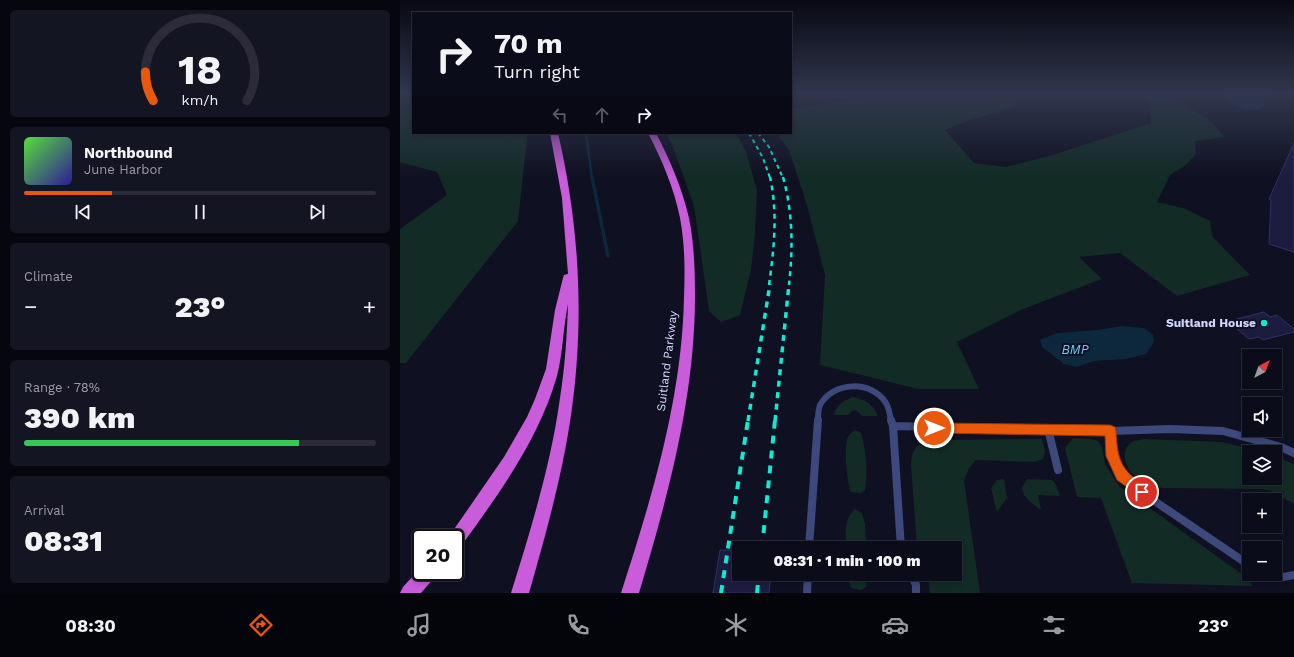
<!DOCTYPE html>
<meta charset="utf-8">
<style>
:root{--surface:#0b0c19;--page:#141522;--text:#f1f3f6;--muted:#9a9ba2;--line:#2b2c38;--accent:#ea580c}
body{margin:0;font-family:"Work Sans",sans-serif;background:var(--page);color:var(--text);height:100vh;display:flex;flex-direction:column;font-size:15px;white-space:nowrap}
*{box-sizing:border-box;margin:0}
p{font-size:13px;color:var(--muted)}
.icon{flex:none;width:22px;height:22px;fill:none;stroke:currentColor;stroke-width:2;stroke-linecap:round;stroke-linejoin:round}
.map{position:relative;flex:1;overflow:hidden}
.panel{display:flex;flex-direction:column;gap:10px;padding:10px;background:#06070e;width:400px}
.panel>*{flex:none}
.top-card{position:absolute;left:12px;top:12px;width:380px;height:122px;border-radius:0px;box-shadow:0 2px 6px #0003,0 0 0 1px var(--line);background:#0b0c19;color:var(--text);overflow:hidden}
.needle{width:26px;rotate:41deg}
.controls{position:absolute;left:842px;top:349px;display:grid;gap:8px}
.controls a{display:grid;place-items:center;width:40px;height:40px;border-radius:0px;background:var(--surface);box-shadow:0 2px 6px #0003,0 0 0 1px var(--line);font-size:20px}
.speed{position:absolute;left:12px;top:529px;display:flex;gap:8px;font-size:20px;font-weight:700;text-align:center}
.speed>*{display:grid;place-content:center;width:52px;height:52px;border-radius:50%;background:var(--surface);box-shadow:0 2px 6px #0003,0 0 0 1px var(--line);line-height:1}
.speed .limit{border:2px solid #111;border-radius:6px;background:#fff;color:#111}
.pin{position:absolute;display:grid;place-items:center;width:34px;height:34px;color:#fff;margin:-17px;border:2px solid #fff;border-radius:50%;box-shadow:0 1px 4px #0007}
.me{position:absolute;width:44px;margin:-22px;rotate:90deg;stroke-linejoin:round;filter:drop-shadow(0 0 3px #0008)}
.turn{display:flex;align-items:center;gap:14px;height:84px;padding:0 16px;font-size:18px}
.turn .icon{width:52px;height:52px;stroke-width:2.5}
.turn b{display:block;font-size:28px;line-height:34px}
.lanes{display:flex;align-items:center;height:38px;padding:0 16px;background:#0003;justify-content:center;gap:20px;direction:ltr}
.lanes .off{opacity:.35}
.big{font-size:30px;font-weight:800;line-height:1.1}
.panel .widget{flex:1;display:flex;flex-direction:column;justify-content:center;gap:6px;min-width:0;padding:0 14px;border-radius:6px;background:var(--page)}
.panel .dial{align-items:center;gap:0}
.dial svg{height:104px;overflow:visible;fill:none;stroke:var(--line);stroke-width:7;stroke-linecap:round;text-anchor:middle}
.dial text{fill:var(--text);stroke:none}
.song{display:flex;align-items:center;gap:12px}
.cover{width:48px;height:48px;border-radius:6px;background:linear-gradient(135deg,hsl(110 70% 55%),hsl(250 70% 35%))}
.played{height:4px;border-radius:2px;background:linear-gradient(90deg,var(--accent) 25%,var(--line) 25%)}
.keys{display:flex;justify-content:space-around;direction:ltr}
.heat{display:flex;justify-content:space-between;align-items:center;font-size:22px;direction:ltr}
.charge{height:6px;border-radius:3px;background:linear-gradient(90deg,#34c759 78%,var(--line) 0)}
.trip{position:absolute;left:332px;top:541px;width:230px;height:40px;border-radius:0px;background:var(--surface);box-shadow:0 2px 6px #0003,0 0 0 1px var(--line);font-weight:800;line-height:40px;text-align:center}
.tabs{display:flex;height:64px;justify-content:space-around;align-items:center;background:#04050a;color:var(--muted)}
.tabs .icon{width:28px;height:28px}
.tabs .active{color:var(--accent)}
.tabs b{font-size:18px;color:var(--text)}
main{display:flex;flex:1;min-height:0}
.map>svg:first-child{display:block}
.green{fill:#122b25}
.water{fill:#0d283c}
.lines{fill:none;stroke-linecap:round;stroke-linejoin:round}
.stream-far1{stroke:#0d283c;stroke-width:2.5}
.stream{stroke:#0d283c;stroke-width:3.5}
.building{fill:#1c1c41;stroke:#30306b}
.service-far1{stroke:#3d487d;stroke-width:6}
.service{stroke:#3d487d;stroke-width:8}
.trunk{fill:#c95cda;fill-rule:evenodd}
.rail-far3{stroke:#10ead3;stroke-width:2;stroke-dasharray:4 3.5;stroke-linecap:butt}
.rail-far2{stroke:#10ead3;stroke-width:2.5;stroke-dasharray:5 4.5;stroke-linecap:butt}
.rail-far1{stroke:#10ead3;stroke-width:3.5;stroke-dasharray:6 5.5;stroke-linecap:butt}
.rail{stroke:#10ead3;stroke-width:4;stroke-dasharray:8 7;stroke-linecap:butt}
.route{fill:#ea580c;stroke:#983908}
.poi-dot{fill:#10ead3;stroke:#0f1021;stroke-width:1.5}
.labels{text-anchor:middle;stroke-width:4;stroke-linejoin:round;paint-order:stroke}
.poi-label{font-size:12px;font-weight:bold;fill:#d2d6fc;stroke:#0f1021;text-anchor:end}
.street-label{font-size:12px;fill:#d2d6fc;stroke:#0f1021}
.water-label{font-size:13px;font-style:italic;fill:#68d0f4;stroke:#0f1021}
</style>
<main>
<section class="panel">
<div class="widget dial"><svg viewBox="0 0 100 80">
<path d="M14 69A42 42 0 1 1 86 69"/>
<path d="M14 69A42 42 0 0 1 8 47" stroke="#ea580c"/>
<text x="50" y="56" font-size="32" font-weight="700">18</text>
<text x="50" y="72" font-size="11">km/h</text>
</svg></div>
<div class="widget">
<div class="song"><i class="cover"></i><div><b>Northbound</b><p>June Harbor</p></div></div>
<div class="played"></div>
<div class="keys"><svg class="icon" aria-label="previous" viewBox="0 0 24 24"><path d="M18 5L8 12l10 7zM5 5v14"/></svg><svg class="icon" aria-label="pause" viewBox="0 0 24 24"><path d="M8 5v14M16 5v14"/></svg><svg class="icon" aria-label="next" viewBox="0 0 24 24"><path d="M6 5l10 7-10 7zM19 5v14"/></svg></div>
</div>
<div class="widget"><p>Climate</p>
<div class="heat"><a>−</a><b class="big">23°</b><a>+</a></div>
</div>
<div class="widget"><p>Range · 78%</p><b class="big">390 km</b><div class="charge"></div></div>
<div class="widget"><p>Arrival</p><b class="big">08:31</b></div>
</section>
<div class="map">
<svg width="894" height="593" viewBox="0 0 894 593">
<rect width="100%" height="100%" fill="#0f1021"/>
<!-- green -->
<path class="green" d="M 0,94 L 13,94 L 13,133 L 127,133 L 127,139 L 118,221 L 6,363 L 0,363 L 0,229 L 47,195 L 37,172 L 0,162 Z
M 497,94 L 613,94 L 615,95 L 616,106 L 562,123 L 545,130 L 574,163 L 606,167 L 656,154 L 751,123 L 749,99 L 738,94 L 767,94 L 811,121 L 824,137 L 795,141 L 796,154 L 786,165 L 770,175 L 757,202 L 783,208 L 810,221 L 812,236 L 850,275 L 777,296 L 720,253 L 679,257 L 702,279 L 623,309 L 557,342 L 579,389 L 518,389 L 420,365 L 425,275 L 406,202 L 389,150 L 376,133 L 391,133 L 391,109 Z
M 265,133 L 336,133 L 346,152 L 357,190 L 355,234 L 351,270 L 340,315 L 321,322 L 309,311 L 294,206 L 272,144 Z
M 453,397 C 466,400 473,404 478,416 L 462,416 L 456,410 L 452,411 L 448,415 L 434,415 C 437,404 443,401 453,397 Z
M 455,430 L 461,433 C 466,450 468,473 465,490 L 460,493 L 451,492 C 447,483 444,448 447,440 C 448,435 451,433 455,430 Z
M 673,438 L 691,439 L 698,441 L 702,447 L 705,464 L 719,486 L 850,580 L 852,586 L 732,583 L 701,498 L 677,497 L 665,448 Z
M 642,439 L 645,451 L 643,459 L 634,462 L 576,460 L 569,468 L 564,480 L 580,593 L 530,593 L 528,574 L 555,574 L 555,548 L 517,548 L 511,464 C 512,450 516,443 530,440 Z
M 744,439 L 822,442 L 862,452 L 849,452 L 849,478 L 875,478 L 875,456 L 894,464 L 894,504 L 871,491 L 862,489 L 763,488 C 752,486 742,482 734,475 C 725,467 720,450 732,442 C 735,440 741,440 744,439 Z
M 604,479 L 607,498 L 597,512 L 591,488 L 597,480 Z
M 627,479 L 652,480 L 655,483 L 660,495 L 659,496 L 638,495 L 641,510 C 633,504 622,498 622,487 Z
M 455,509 L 462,513 L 465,524 L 466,548 L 446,548 C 446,533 443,520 455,509 Z
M 447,574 L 468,574 L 466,587 L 461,590 L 451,588 Z"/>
<!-- water -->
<path class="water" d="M 822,94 L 868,94 L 863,102 L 862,108 C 849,115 829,106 822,94 Z
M 722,326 L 744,328 L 753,335 L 754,342 L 746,354 L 726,359 L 694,361 L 676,367 L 664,364 L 642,347 L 640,340 L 657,333 L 698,330 Z"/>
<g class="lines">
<!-- stream-far1 -->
<path class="stream-far1" d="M 186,133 L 192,178"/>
<!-- stream -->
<path class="stream" d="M 192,177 L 208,256"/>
</g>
<!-- building -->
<path class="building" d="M 894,143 L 894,252 L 869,244 L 871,200 L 869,199 Z
M 864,312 L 870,317 L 877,315 L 894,329 L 894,332 L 863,340 L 859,337 L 849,339 L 837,329 L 845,327 L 837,319 Z
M 320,550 L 339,550 L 339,574 L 371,574 L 369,593 L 313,593 Z"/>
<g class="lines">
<!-- service-far1 -->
<path class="service-far1" d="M 418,421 C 418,416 418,410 420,405 C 433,381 472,380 486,403 C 489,408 490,415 491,421"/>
<!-- service -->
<path class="service" d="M 491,420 L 493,426 L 501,548
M 493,426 L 710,431 L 770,429 L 823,431 L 881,447 L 894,453
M 648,429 L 658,470
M 710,431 L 712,456 L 721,476 L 753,500 L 849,565
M 409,548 L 418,420
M 511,574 L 516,585 L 516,593
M 873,574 L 883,577 L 894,575
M 407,593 L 408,574"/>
<!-- trunk -->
<path class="trunk" d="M 150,133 L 158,133 C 180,228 185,325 170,422 C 161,480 145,537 129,593 L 111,593 C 131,529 151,464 160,398 C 165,367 167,335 168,304 C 163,328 163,353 157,376 C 139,439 99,494 61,546 L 55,548 L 55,538 L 48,538 L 104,457 L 127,417 L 135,399 L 146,369 L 155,310 L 163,278 L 164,275 L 168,274 L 162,198 Z
M 248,133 L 256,133 C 270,160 282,188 289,218 C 294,243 295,270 295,296 C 295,398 268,496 239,593 L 221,593 C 252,497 282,399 284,297 C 285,271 285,244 280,218 C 274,188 262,160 248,133 Z
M 21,567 L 21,572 L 36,572 L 34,578 L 21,593 L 0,593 L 3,587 Z"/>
<!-- rail-far3 -->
<path class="rail-far3" d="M 349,133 L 363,158 L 370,178
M 358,133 L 369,147 L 383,178"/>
<!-- rail-far2 -->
<path class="rail-far2" d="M 383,177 C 393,213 393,248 389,285
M 369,285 C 374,249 378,213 370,177"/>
<!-- rail-far1 -->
<path class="rail-far1" d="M 348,421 L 370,284
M 375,421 L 389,284"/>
<!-- rail -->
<path class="rail" d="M 362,548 L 375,420
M 321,593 L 348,420
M 357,593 L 359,574"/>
</g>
<!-- sky -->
<linearGradient id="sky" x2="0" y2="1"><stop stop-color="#080912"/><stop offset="0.53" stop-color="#31374e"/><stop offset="1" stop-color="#31374e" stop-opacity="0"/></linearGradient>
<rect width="894" height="177" fill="url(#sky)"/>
<!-- route -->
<path class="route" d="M 534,423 L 710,425 L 715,427 L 716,431 C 717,449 718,465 733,477 C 739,481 746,485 749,492 L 747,497 L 742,498 L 717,480 L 706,456 L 705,436 L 534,433 L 530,431 L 528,428 L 530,424 Z"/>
<!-- markers -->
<circle class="poi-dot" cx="864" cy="323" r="4"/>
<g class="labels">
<!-- poi labels -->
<g class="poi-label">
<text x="856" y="327">Suitland House</text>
</g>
<!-- street labels -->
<g class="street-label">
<text transform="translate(267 361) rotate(-83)" y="4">Suitland Parkway</text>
</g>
<!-- water labels -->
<g class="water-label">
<text x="675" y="354">BMP</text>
</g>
</g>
</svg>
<div class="controls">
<a><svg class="needle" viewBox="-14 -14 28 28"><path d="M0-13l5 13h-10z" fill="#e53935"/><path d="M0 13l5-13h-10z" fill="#9a9ba2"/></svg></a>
<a><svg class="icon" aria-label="sound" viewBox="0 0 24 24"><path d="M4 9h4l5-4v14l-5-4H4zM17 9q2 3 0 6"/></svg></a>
<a><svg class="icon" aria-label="layers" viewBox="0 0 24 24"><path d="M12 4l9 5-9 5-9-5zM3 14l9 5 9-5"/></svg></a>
<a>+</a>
<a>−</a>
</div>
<div class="speed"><div class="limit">20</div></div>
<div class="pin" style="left:742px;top:492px;background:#d93025"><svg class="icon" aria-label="arrive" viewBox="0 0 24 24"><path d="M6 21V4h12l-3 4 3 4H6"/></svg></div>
<svg class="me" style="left:534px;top:428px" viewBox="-20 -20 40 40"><circle r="17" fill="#ea580c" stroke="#fff" stroke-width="3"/><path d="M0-11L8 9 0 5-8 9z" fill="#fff"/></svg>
<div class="trip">08:31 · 1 min · 100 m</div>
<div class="top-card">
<div class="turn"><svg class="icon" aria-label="right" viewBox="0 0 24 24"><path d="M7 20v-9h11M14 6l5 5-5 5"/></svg><div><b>70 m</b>Turn right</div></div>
<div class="lanes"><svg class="icon off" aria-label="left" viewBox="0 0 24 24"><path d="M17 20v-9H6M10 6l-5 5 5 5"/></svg><svg class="icon off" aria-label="ahead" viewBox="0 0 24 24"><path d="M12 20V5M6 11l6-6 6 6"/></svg><svg class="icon" aria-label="right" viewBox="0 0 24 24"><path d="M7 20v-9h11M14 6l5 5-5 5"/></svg></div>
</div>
</div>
</main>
<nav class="tabs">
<b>08:30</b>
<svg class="icon active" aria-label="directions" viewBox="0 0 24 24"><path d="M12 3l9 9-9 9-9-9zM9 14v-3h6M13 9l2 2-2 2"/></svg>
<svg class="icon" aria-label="music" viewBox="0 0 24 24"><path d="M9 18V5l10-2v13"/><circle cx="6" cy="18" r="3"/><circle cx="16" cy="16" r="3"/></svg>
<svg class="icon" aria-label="phone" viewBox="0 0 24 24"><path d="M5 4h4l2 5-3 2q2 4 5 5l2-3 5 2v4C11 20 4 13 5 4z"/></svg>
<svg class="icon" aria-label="climate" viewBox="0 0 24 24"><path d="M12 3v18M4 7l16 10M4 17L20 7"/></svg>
<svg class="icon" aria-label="car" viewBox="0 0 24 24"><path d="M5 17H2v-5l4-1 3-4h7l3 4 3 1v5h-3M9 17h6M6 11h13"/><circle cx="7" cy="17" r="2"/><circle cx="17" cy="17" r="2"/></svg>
<svg class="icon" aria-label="filters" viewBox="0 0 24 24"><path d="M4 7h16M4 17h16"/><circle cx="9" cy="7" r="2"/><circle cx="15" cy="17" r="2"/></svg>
<b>23°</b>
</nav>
